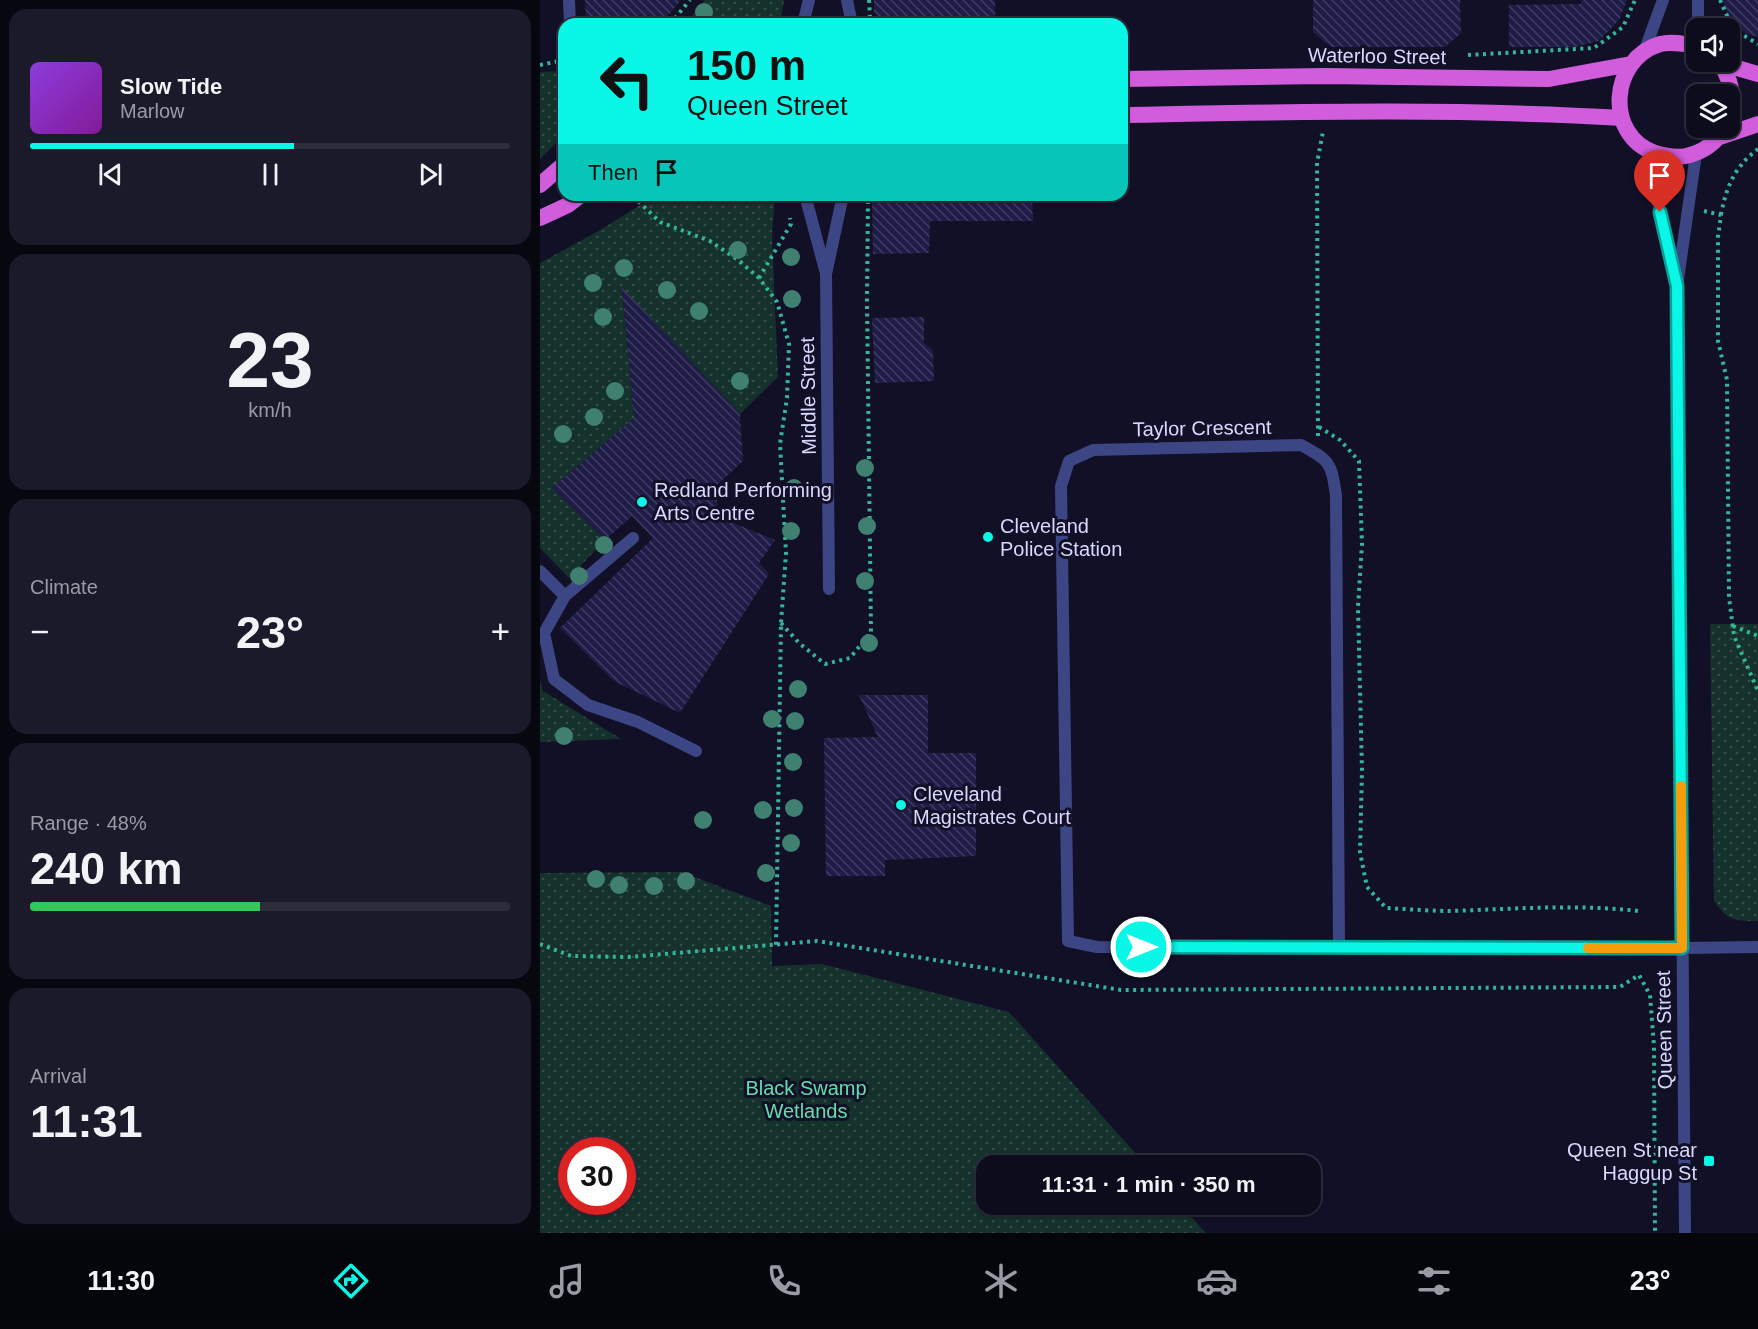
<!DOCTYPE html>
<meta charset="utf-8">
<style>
:root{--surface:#0d0c1d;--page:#1b1a2a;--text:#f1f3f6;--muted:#9a9ba4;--line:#2d2c3b;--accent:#0af7e8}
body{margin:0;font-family:Arial,sans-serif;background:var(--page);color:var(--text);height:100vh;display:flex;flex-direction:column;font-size:22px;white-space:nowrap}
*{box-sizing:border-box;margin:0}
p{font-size:20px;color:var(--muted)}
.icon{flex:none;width:33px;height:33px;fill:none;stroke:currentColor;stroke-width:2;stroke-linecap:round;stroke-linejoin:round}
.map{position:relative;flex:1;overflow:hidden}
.side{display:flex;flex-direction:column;gap:9px;padding:9px;background:#070710;width:540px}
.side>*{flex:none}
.top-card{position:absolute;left:18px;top:18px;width:570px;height:183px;border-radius:18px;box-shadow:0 2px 4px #0004,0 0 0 2px var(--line);background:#0af7e8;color:#111;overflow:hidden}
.tools{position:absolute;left:1146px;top:18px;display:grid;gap:12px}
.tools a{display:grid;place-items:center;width:54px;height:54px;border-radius:12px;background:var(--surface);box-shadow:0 2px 4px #0004,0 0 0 2px var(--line);font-size:30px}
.speed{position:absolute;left:18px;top:1137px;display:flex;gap:12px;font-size:30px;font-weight:700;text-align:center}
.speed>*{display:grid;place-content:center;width:78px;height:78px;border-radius:50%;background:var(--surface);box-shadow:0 2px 4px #0004,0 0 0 2px var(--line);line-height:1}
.speed .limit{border:9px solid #d22;background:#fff;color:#111}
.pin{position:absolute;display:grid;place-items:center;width:51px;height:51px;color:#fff;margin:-62px -26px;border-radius:50% 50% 50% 0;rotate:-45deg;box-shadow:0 0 6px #0007}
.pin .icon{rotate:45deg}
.me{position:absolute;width:66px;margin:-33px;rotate:90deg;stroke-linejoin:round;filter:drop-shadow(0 0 4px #0008)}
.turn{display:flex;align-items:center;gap:21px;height:126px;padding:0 30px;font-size:27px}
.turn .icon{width:78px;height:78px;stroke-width:2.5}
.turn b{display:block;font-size:42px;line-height:51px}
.then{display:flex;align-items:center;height:57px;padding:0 30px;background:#0003;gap:12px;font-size:22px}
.big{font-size:45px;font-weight:700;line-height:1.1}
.side .widget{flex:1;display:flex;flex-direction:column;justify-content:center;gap:9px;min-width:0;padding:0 21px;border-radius:18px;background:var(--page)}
.side .dial{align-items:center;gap:0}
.dial b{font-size:78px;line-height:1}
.song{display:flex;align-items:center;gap:18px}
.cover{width:72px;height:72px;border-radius:9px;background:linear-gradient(135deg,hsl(270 70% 55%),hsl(290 70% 35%))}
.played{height:6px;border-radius:3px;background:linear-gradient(90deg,var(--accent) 55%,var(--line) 55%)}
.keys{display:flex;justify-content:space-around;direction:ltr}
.heat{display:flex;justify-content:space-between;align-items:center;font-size:33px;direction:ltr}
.charge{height:9px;border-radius:4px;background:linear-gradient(90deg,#34c759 48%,var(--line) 0)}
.trip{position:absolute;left:436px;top:1155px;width:345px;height:60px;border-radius:18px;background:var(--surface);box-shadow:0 2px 4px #0004,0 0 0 2px var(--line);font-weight:700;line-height:60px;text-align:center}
.dock{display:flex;height:96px;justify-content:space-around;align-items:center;background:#05050c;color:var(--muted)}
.dock .icon{width:42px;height:42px}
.dock .active{color:var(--accent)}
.dock b{font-size:27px;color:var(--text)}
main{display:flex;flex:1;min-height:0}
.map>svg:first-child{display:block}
.park{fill:url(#park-dots);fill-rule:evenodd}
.building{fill:url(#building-back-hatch)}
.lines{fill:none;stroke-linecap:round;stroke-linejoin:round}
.path{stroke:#34b599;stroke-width:4;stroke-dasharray:3 4.5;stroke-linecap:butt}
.service{stroke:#3d4684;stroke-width:12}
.minor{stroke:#3d4684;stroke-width:12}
.trunk{stroke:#d15cdc;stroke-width:16}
.tree{fill:#3f8070}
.route-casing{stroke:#06a197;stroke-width:15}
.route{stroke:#0af7e8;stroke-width:10}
.slow{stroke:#f59e0b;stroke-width:10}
.poi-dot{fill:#0af7e8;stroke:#111027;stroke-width:2}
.labels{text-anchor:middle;stroke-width:6;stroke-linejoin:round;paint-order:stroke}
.street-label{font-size:20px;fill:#d7d9fe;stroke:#111027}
.poi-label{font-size:20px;fill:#d7d9fe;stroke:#111027;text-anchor:start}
.park-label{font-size:20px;fill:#65dcab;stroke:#111027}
</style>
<main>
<section class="side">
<div class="widget">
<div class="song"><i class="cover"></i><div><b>Slow Tide</b><p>Marlow</p></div></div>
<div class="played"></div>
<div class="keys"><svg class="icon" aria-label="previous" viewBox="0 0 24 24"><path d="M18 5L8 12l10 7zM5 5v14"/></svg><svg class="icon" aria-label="pause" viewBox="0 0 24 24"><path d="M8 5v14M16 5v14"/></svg><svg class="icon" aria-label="next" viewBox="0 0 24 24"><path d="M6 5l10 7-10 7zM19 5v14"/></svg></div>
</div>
<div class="widget dial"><b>23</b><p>km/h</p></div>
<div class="widget"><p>Climate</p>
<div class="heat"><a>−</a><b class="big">23°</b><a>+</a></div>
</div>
<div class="widget"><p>Range · 48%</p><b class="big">240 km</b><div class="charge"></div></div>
<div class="widget"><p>Arrival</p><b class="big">11:31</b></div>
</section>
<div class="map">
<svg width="1218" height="1233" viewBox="0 0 1218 1233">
<defs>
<pattern id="park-dots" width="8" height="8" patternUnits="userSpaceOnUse" patternTransform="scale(1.5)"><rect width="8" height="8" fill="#14312b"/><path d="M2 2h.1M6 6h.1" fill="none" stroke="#354e4b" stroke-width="1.8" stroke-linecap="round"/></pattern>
<pattern id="building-back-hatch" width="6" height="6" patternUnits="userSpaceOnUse" patternTransform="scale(1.5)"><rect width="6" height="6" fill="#1f1d47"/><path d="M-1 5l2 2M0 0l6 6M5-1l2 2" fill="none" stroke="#3f3d63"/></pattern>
</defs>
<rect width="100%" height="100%" fill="#111027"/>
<!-- park -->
<path class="park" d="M 165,0 L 244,0 L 240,24 L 145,24 Z
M 20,71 L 24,135 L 0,159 L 0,72 Z
M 116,195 L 235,195 L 232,235 L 238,377 L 200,414 L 82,288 L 94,418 L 12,488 L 65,540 L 29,578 L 0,548 L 0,263 L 62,229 Z
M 1170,624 L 1218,624 L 1218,921 C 1194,921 1188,921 1174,901 Z
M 0,679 L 3,691 L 81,739 L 0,742 Z
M 141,872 L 231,906 L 232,966 L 282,964 L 469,1012 L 606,1165 L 447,1166 L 447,1204 L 640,1205 L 666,1233 L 0,1233 L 0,873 ZM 82,1150 L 82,1202 L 32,1202 L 32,1150 Z"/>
<!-- building -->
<path class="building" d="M 45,0 L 141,0 L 121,24 L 46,24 Z
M 334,0 L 455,0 L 455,24 L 346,24 L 334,12 Z
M 773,0 L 920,0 L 921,33 L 905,47 L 791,47 L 773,32 Z
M 1041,0 L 1087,0 L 1079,20 L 1059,41 L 1035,47 L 969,47 L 969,5 L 1041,4 Z
M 1183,0 L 1218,0 L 1218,37 L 1205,33 L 1189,18 Z
M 332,195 L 492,195 L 493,221 L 390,221 L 389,253 L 333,254 Z
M 82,287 L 200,414 L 203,461 L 177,485 L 177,516 L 235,540 L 219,563 L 229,574 L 140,713 L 74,681 L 20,628 L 113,538 L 92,516 L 65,540 L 12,488 L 94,418 Z
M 384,317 L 384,343 L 393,350 L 394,381 L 335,383 L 332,318 Z
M 319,695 L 388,695 L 388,753 L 436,753 L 436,856 L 345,860 L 345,876 L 286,876 L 284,738 L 338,737 Z"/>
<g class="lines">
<!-- path -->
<path class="path" d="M 329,0 L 330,17 L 336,24
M 1180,0 L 1193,29 L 1218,44
M 130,24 L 150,0
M 928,55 L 1054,48 L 1083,27 L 1095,0
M 0,65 L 24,60
M 94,195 L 97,200 L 120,222 L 170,241 L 198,260 L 219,278 L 237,302 L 249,344 L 247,398 L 240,444 L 246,553 L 241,623 L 236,946
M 1164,211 L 1181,215 L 1178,237 L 1178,341 L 1187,380 L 1189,597 L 1194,636 L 1218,691
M 1181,215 C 1186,187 1195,166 1218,149
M 219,278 L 251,224 L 250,218
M 779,427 L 800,440 L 819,461 L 822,544 L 818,607 L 822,771 L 820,852 L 827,887 L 846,908 C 867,909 889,911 910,911 C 974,909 1034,904 1099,911
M 778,436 L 777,163 L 783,132
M 241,623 L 259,643 L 285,664 L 310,658 L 331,632 L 327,301 L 328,195
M 1193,626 L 1218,636
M 0,944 L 31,956 L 89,957 L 277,941 L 581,990 L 1080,987 L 1099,975 L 1110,995 L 1114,1046 L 1115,1233"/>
<!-- service -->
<path class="service" d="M 29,0 L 30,24
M 93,538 L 25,596 L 4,633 L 14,679 L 48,705 L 98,722 L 156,751
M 0,571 L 25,596"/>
<!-- minor -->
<path class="minor" d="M 307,0 L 312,24
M 263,24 L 269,0
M 1158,28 L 1158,0
M 1104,52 L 1123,0
M 1110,151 L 1120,212 L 1136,279
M 265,195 L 285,270
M 289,589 L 286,274 L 303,195
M 799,947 L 796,495 C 791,463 791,461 761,445 L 553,450 L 529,461 L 521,486 L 528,941 L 557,947 L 1142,948 L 1218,947
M 1145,1233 L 1137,286 L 1156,154"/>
<!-- trunk -->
<path class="trunk" d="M 1156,46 C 1145,44 1132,41 1120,44 C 1070,59 1064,135 1115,153 C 1125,156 1135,158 1146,156 C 1164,152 1176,143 1185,128
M 1179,62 C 1191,79 1196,98 1190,118
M 1180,63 L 1218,74
M 582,79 L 785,76 L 1009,79 L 1091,64
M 582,115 C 749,112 915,108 1082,118
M 1180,137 L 1218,124
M 0,185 L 24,164
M 0,218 L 28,205 L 41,195"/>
</g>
<!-- trees -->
<g class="tree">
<circle cx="164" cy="12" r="9"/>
<circle cx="198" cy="250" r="9"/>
<circle cx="251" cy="257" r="9"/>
<circle cx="84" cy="268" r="9"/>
<circle cx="53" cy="283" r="9"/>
<circle cx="127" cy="290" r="9"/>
<circle cx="252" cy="299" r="9"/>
<circle cx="159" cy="311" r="9"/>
<circle cx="63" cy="317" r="9"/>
<circle cx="200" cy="381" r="9"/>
<circle cx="75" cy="391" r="9"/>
<circle cx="54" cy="417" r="9"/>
<circle cx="23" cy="434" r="9"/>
<circle cx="325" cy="468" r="9"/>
<circle cx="254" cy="488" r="9"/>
<circle cx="327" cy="526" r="9"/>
<circle cx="251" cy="531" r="9"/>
<circle cx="64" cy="545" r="9"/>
<circle cx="39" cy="576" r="9"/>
<circle cx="325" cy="581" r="9"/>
<circle cx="329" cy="643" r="9"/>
<circle cx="258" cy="689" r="9"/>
<circle cx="232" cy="719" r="9"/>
<circle cx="255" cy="721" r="9"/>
<circle cx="24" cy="736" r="9"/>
<circle cx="253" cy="762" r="9"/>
<circle cx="254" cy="808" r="9"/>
<circle cx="223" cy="810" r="9"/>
<circle cx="163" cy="820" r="9"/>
<circle cx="251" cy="843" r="9"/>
<circle cx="226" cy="873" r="9"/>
<circle cx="56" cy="879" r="9"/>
<circle cx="146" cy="881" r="9"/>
<circle cx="79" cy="885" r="9"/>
<circle cx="114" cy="886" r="9"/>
</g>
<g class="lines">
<defs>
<path id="route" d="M 601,947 L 1142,948 L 1137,286 L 1120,212"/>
</defs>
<!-- route casing -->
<use href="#route" class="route-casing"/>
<!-- route -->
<use href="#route" class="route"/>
<!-- slow -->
<path class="slow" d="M 1048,948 L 1142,948 L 1141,786"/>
</g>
<!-- markers -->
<g class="poi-dot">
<circle cx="102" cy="502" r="6"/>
<circle cx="448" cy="537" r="6"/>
<circle cx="361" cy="805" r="6"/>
<rect x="1163" y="1155" width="12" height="12" rx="3"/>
</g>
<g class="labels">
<!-- street labels -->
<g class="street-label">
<text transform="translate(837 56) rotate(1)" y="7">Waterloo Street</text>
<text transform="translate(268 396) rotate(-91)" y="7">Middle Street</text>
<text transform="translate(662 428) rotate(-1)" y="7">Taylor Crescent</text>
<text transform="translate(1124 1030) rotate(-91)" y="7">Queen Street</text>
</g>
<!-- poi labels -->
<g class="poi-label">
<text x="114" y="497">Redland Performing<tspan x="114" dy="23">Arts Centre</tspan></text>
<text x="460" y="533">Cleveland<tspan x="460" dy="23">Police Station</tspan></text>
<text x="373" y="801">Cleveland<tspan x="373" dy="23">Magistrates Court</tspan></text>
<text x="1157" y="1157" text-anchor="end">Queen St near<tspan x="1157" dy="23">Haggup St</tspan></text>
</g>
<!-- park labels -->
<g class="park-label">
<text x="266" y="1095">Black Swamp<tspan x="266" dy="23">Wetlands</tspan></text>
</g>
</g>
</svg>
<div class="tools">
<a><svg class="icon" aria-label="sound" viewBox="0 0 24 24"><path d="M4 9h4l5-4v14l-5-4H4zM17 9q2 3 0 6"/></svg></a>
<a><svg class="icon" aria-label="layers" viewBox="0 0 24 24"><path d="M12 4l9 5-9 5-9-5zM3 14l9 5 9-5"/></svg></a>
</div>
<div class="speed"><div class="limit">30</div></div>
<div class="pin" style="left:1120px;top:212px;background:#d93025"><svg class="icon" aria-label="arrive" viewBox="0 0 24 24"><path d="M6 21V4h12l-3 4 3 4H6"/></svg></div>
<svg class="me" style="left:601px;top:947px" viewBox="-20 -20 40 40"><circle r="17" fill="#0af7e8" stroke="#fff" stroke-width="3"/><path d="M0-11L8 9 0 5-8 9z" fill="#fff"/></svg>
<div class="trip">11:31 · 1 min · 350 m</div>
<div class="top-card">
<div class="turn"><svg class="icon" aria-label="left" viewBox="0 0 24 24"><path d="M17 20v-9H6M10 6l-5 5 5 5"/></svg><div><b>150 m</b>Queen Street</div></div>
<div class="then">Then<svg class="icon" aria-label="arrive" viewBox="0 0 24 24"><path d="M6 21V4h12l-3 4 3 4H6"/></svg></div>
</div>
</div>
</main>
<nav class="dock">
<b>11:30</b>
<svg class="icon active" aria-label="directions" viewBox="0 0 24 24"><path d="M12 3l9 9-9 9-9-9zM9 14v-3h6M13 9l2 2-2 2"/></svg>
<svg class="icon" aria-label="music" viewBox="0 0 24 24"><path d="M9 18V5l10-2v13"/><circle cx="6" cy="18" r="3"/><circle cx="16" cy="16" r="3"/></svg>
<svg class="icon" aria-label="phone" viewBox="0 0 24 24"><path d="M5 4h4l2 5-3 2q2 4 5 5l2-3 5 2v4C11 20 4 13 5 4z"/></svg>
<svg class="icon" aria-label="climate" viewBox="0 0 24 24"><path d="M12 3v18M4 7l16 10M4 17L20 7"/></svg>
<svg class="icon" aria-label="car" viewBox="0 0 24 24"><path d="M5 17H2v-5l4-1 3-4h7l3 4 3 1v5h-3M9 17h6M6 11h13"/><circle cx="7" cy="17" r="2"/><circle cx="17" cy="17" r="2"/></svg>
<svg class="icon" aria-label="filters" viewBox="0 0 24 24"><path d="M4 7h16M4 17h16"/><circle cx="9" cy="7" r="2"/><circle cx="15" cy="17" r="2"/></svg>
<b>23°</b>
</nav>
